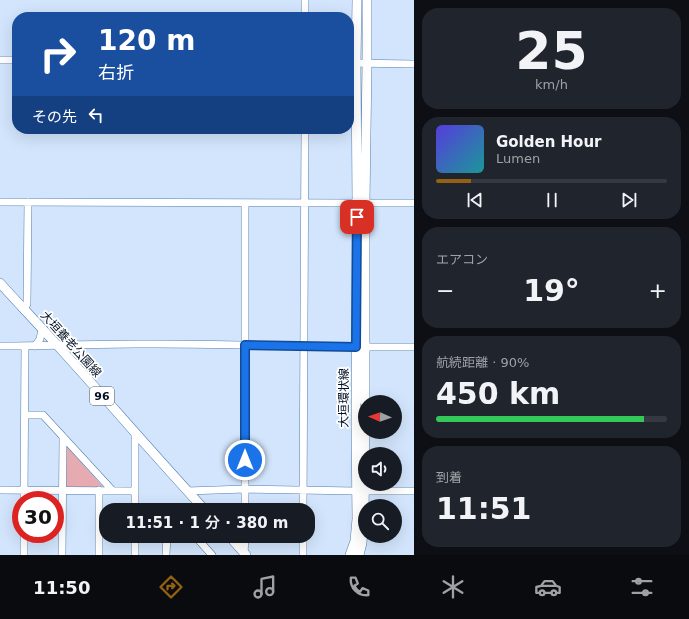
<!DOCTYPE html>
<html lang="ja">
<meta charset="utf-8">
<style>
:root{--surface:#171b24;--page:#20242c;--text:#f1f3f6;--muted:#9ea1a6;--line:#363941;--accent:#936111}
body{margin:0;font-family:"DejaVu Sans","Noto Sans JP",sans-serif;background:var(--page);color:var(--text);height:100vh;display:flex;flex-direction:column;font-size:15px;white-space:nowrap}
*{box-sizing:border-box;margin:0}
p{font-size:13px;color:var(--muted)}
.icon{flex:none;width:22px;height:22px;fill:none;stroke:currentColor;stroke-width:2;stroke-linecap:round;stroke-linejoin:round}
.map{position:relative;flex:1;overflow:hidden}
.sheet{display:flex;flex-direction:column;gap:8px;padding:8px;background:#0d0f14;width:275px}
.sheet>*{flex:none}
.hud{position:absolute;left:12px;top:12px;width:342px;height:122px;border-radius:16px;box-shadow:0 4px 16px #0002;background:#1a4fa0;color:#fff;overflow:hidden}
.needle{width:26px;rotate:272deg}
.fabs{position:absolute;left:358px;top:395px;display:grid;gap:8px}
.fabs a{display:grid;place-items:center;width:44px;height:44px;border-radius:50%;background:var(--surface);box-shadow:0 4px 16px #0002;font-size:20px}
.speed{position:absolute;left:12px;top:491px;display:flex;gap:8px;font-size:20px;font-weight:700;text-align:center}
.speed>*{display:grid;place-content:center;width:52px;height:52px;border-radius:50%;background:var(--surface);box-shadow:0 4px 16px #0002;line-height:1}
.speed .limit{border:6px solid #d22;background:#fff;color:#111}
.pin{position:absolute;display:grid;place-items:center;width:34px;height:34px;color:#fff;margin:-17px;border-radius:8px;box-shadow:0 2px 6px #0006}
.me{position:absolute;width:44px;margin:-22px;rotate:0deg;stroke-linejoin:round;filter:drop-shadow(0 0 3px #0008)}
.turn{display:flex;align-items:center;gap:14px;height:84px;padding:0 20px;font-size:18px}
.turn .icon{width:52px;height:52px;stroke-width:2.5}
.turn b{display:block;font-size:28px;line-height:34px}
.then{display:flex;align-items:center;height:38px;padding:0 20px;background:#0003;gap:8px;font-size:15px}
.big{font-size:30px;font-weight:600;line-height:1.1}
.sheet .tile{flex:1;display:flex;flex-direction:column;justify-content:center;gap:6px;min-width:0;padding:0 14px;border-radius:16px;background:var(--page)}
.sheet .dial{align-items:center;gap:0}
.dial b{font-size:52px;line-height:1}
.song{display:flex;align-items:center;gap:12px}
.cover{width:48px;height:48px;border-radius:6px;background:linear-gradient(135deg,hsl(250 70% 55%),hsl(180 70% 35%))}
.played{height:4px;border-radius:2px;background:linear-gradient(90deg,var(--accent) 15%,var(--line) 15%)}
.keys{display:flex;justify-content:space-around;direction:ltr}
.heat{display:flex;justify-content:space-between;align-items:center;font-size:22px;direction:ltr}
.charge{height:6px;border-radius:3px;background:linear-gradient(90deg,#34c759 90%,var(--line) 0)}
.trip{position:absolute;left:99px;top:503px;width:216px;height:40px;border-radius:16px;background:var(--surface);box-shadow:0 4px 16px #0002;font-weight:600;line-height:40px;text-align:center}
.dock{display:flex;height:64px;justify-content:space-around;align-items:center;background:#090b0e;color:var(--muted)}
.dock .icon{width:28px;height:28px}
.dock .active{color:var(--accent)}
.dock b{font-size:18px;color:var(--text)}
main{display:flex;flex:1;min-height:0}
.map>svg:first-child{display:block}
.green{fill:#e5abb0}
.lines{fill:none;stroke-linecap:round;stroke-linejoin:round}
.minor-casing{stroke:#517eb1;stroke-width:8}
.major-casing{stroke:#517eb1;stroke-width:10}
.minor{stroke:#fff;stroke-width:7}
.major{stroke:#fff;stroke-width:9}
.route-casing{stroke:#114b97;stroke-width:10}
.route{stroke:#1a73e8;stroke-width:7}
.labels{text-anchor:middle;stroke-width:3.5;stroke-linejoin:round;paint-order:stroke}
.shield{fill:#fff;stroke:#4e5866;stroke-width:1}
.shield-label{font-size:11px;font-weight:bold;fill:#021125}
.street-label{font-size:12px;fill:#021125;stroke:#fff}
</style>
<main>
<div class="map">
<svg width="414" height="555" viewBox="0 0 414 555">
<rect width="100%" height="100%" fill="#d2e5fc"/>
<!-- green -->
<path class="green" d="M 66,445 L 103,487 L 66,487 Z"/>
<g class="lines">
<defs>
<path id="minor" d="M 305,17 L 305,0
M 0,60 L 17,60
M 349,63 L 414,64
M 0,202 L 357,203
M 365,203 L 414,203
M 24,310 L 27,304 L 28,202
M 0,346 C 45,346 91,344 136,344 C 229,343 321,348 414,347
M 35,346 L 40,339 L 42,329
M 25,415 L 43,415 L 112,490
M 0,490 L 135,491 L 135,510
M 135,491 L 135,434
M 187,491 L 245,489 L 356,491
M 364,491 L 414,491
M 24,500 L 25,346
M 245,510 L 245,203
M 303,510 L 305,129
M 195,536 L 212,555
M 24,555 L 24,534
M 62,555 L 63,437
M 99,555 L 99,490
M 135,555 L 135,536
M 166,555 L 167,536
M 244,555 L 245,536
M 303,555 L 303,536"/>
<path id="major" d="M 0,283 C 19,304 39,325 58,346 C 107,400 155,456 205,510
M 365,402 L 365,203 L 367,63 L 367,0
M 229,536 L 246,555
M 350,555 L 355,541 L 357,519 L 356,424 L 357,203 L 356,63 L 357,0
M 359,555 L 362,543 L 364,519 L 365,426"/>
</defs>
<!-- minor casing -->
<use href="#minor" class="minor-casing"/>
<!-- major casing -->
<use href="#major" class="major-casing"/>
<!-- minor -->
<use href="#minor" class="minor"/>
<!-- major -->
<use href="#major" class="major"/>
</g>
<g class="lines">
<defs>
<path id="route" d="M 245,460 L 245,345 L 356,347 L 357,217"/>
</defs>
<!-- route casing -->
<use href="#route" class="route-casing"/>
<!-- route -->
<use href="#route" class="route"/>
</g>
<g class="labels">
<!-- shield labels -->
<rect class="shield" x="90" y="387" width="24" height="18" rx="3"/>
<g class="shield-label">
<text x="102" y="400">96</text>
</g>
<!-- street labels -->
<g class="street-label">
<text transform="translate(71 344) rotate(48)" y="4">大垣養老公園線</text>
<text transform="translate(344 398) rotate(-90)" y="4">大垣環状線</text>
</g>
</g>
</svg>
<div class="fabs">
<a><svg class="needle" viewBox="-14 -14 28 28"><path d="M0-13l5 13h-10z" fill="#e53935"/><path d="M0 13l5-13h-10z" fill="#9ea1a6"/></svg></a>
<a><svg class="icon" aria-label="sound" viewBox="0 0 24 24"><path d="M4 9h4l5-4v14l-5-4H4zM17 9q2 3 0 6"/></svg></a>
<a><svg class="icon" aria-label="search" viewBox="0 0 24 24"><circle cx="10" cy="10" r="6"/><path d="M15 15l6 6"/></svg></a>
</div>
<div class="speed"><div class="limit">30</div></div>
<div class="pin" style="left:357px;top:217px;background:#d93025"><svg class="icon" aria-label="arrive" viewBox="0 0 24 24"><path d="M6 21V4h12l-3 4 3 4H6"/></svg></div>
<svg class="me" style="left:245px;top:460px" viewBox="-20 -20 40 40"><circle r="17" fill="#1a73e8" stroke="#fff" stroke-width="3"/><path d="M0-11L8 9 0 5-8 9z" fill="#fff"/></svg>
<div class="trip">11:51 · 1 分 · 380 m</div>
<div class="hud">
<div class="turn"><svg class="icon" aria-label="right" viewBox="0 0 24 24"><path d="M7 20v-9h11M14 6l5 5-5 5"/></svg><div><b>120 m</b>右折</div></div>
<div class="then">その先<svg class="icon" aria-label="left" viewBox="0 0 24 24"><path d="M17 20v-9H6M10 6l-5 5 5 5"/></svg></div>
</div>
</div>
<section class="sheet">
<div class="tile dial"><b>25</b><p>km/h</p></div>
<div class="tile">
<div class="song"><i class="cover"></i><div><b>Golden Hour</b><p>Lumen</p></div></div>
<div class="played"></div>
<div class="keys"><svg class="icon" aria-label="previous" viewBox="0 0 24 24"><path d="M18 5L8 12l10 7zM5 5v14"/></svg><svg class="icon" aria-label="pause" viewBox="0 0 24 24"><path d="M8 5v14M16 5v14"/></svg><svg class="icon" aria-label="next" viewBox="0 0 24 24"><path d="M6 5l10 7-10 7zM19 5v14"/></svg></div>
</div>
<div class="tile"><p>エアコン</p>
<div class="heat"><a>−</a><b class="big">19°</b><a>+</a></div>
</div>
<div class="tile"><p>航続距離 · 90%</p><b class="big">450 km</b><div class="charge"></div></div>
<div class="tile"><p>到着</p><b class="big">11:51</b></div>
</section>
</main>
<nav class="dock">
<b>11:50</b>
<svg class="icon active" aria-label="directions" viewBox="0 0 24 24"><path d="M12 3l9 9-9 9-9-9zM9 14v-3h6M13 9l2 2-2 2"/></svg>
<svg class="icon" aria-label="music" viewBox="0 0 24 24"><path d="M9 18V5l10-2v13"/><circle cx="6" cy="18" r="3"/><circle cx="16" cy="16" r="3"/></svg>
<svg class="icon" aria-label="phone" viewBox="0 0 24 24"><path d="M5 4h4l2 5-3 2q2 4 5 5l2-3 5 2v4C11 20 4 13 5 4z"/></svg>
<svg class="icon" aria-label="climate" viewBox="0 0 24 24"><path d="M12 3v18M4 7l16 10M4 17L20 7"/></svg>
<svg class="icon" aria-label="car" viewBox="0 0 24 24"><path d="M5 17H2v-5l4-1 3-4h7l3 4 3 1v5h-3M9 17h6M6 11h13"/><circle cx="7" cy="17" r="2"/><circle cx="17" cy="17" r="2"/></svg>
<svg class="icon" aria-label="filters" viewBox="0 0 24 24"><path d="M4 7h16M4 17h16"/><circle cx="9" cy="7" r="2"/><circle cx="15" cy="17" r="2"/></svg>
</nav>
